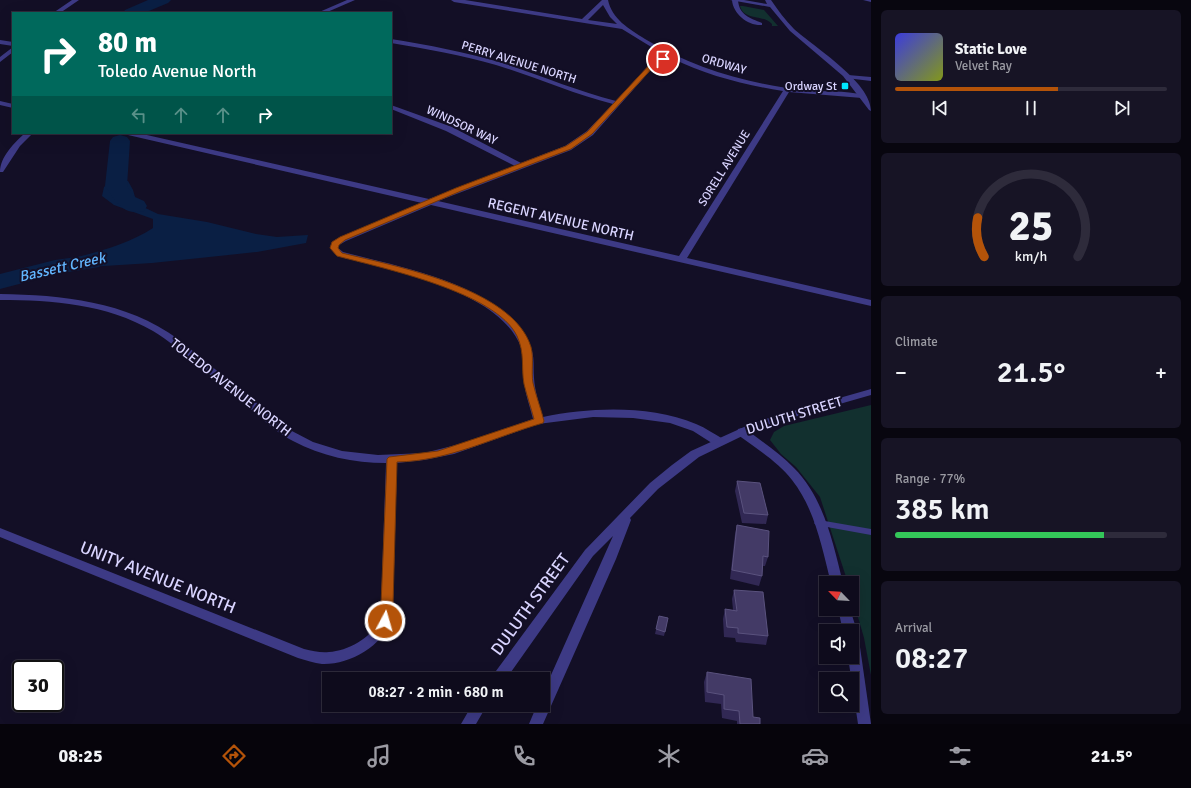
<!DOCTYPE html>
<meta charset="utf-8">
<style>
:root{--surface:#0e0b1c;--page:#171425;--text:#f1f3f6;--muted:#9b9ba3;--line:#2e2b3b;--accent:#b45309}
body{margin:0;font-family:Signika,sans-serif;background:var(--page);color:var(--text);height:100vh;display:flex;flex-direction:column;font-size:15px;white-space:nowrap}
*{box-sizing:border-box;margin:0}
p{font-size:13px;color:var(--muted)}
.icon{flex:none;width:22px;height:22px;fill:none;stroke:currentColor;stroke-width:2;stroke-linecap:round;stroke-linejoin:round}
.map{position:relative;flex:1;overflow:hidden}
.panel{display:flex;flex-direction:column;gap:10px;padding:10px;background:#08060f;width:320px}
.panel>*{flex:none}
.guide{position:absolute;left:12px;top:12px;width:380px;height:122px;border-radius:0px;box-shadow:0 4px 16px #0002,0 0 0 1px var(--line);background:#00695c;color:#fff;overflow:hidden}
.needle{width:26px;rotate:295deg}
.controls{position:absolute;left:819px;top:576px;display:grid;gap:8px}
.controls a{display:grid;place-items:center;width:40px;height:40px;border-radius:0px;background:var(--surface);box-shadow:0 4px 16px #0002,0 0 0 1px var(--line);font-size:20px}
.speed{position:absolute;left:12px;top:660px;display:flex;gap:8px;font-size:20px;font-weight:700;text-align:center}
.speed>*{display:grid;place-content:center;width:52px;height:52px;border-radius:50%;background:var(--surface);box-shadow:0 4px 16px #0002,0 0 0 1px var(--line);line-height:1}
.speed .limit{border:2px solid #111;border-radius:6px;background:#fff;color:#111}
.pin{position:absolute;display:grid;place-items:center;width:34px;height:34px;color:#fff;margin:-17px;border:2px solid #fff;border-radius:50%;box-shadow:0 1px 4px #0007}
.me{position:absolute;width:44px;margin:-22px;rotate:6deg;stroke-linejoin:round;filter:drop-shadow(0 0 3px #0008)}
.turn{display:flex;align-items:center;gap:14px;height:84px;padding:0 20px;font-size:18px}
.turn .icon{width:52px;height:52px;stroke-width:2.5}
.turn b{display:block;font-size:28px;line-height:34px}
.lanes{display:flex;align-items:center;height:38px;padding:0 20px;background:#0003;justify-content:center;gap:20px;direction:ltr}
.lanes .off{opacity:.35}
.big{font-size:30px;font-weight:600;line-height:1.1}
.panel .widget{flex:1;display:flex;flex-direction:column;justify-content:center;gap:6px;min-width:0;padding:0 14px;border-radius:6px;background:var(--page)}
.panel .dial{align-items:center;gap:0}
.dial svg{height:104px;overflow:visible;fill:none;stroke:var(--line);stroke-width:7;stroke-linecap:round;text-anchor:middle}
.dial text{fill:var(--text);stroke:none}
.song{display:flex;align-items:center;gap:12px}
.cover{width:48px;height:48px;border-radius:6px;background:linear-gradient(135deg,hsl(240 70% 55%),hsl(70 70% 35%))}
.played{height:4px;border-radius:2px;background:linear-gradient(90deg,var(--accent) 60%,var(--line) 60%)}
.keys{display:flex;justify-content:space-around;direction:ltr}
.heat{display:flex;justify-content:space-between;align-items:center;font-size:22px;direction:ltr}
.charge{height:6px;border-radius:3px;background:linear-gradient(90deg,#34c759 77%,var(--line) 0)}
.trip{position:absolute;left:322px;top:672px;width:228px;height:40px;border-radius:0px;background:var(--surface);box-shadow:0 4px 16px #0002,0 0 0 1px var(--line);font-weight:600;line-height:40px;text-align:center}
.tabs{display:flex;height:64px;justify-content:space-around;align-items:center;background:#06040b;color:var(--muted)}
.tabs .icon{width:28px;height:28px}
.tabs .selected{color:var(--accent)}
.tabs b{font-size:18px;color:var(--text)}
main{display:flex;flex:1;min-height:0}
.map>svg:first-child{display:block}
.green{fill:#12302f}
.water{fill:#0a1f44}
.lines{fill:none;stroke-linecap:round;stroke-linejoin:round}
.river{fill:#0a1f44;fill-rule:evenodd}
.service{fill:#3d3a85;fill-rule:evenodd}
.minor{fill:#3d3a85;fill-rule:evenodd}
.tertiary{fill:#3d3a85;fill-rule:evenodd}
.wall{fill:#312854}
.building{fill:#433a66;stroke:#5a527e}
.route{fill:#b45309;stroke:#753606}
.poi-dot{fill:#00e5ff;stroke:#130f26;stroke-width:1.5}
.labels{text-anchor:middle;stroke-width:4;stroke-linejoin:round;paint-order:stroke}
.far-street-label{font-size:12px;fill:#d9d4ff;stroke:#130f26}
.far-poi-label{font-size:12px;fill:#d9d4ff;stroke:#130f26;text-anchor:end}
.street-label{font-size:14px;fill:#d9d4ff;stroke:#130f26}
.water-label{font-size:15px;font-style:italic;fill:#62b6ff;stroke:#130f26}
.near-street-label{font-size:17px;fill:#d9d4ff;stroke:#130f26}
</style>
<main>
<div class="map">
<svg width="871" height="724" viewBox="0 0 871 724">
<rect width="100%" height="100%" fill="#130f26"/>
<!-- green -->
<path class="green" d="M 740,6 L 743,6 L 764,10 L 778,26 L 772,26 L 772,24 C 763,14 744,21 740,6 Z
M 871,405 L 871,675 L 864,638 L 852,596 L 852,583 L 848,583 L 820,497 L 796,467 L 781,454 L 770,440 L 774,432 L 784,426 Z"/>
<!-- water -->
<path class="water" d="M 114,178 L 128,181 L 133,190 L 137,204 L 158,214 L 207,222 L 256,234 L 277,237 L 308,235 L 306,243 L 257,252 L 152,263 L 56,269 L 55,263 C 88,254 124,247 153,228 L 153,219 L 114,205 L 102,196 L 104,187 Z"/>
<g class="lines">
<!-- river -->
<path class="river" d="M 148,0 L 171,0 L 168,3 L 144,13 L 123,13 L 125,10 Z
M 120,135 L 127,137 L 130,141 L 127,186 L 135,197 L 144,201 L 147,206 L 144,211 C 122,216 116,201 105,186 L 110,141 L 113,137 Z
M 91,255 L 99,257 L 103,262 L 99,267 L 57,274 L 0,289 L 0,274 L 55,260 Z"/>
<!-- service -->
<path class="service" d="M 819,520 L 871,529 L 871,535 L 816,525 L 814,523 L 816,521 Z"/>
<!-- minor -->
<path class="minor" d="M 72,0 L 79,0 L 60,13 L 53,13 Z
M 347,0 L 355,0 L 325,13 L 317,13 Z
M 451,0 L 465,0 L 582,19 L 602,0 L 608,0 C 612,19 629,29 645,39 C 693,68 748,84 803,90 C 823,92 845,90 864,95 L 865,96 L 862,98 L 789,92 L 687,258 L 871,300 L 871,306 L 431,205 L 346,241 L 339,245 L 338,248 L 343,252 C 400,267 508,286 531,348 C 535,358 533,368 534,378 C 535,392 539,404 543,417 C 592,407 649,405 696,424 C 706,428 714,434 723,439 L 724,442 L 723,445 L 715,445 L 693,431 L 670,423 L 633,418 L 593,417 L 538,424 L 454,454 L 424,460 L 397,463 L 393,605 C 393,610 393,616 391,620 C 382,647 349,665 322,664 C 314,663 306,660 298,658 L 0,537 L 0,528 L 304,649 C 313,651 321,653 329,652 C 347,651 372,638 378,621 C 380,616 380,610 381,605 L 386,463 C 354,463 321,456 293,441 C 277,433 265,421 252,410 C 233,394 215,379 196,363 C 182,352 168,340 153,331 C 106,304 53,300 0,300 L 0,294 C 62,295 126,301 178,339 L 290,430 L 313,442 L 342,451 L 378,455 L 424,453 L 464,443 L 533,419 C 530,406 525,394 524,381 C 523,370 525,358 521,347 C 499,290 391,270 337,256 L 330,248 L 332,242 L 340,237 L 422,203 L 128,135 L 124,133 L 138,133 L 429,199 L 515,166 L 446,131 L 391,109 L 391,105 L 452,127 L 521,163 L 565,146 L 587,131 L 613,104 C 573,94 535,77 496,65 C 462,55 426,49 391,43 L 391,39 C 428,45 466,52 502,63 C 540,75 577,91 616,101 L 652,62 L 666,56 L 622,29 L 454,2 ZM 603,5 L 610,17 L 617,24 L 588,20 ZM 671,58 C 706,75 744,85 783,91 L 679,256 L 438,201 L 571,150 L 593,135 L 656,64 Z
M 732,0 L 738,0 C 739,15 750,18 762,23 L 762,25 C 748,26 733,14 732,0 Z
M 863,0 L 871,0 L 871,2 Z
M 0,40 L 13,42 L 13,46 L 0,44 Z
M 13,47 L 13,52 L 0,62 L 0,57 Z
M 848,75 L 871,77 L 871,81 L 846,78 L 845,77 Z
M 0,101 L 13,104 L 13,108 L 0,105 Z
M 25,133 L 33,133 L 20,146 L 3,172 L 0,172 C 0,157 14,143 25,133 Z
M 742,428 L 746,429 C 762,442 780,453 794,468 C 824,498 833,543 843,583 L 831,583 C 822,548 815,509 792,480 C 778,462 757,449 738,435 L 737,432 L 738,429 Z
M 838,609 L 850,609 L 857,631 L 853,635 L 857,636 L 859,640 L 871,724 L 858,724 L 848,657 L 852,657 L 852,631 L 843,631 Z"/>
<!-- tertiary -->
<path class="tertiary" d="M 730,0 L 744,0 L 767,4 L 765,0 L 771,0 C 778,10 785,20 794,29 C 814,47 871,82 871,111 L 869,110 L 843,76 L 790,31 L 770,7 Z
M 871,389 L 871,395 L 763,426 L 699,457 L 658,489 L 630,518 L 631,520 L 616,559 L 543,724 L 529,724 L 537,705 L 543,705 L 543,693 L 613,536 L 593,556 L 506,679 L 491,679 L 493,675 L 585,550 L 650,483 L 672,465 L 691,451 L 755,422 Z
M 472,705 L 487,705 L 476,724 L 461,724 Z"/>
</g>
<!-- wall -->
<path class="wall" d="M 737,481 L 768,515 L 766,524 L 742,523 L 735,491 Z
M 737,525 L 768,557 L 765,566 L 763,566 L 762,576 L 759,586 L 730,579 L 735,534 Z
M 734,590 L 768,636 L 766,645 L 736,642 L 735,638 L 724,637 L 723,619 L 725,609 L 733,610 L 732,599 Z
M 659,616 L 668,618 L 664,636 L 655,634 Z
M 707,672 L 753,717 L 760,724 L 737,724 L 737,721 L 722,718 L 721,704 L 705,702 L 704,682 Z"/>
<!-- building -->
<path class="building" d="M 737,481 L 760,483 L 768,515 L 744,513 Z
M 737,525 L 769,531 L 768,557 L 763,556 L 762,576 L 732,570 Z
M 734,590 L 763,592 L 768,636 L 738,633 L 738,628 L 727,627 L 725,609 L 737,611 Z
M 659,616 L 668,618 L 665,632 L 656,629 Z
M 707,672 L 751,679 L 753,717 L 760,718 L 760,724 L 740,724 L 739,711 L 724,709 L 724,695 L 707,692 Z"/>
<!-- route -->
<path class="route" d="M 663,57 L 665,57 L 665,60 L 656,64 L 592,134 L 571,149 L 461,191 L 345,240 L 339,245 L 338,248 L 342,253 C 395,266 513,288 531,347 C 534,358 531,372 533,383 C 536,396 541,409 544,421 L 543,423 C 494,437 449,461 397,462 L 393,605 L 389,624 L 385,625 L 380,624 L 379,621 L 381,605 L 387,459 L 389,457 L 438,451 L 534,419 C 531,408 527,396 524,384 C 521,367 525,353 517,336 C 496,292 382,268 337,256 L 330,248 L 332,242 L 340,237 L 456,188 L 566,146 L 587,132 L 652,62 Z"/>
<!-- markers -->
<rect class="poi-dot" x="841" y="82" width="8" height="8" rx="2"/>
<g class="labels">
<!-- far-street labels -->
<g class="far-street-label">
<text transform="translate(519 62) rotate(17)" y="4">PERRY AVENUE NORTH</text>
<text transform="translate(724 64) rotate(16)" y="4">ORDWAY</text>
<text transform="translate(462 125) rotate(25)" y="4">WINDSOR WAY</text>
<text transform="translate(724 168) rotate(-58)" y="4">SORELL AVENUE</text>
</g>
<!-- far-poi labels -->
<g class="far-poi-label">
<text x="837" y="90">Ordway St</text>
</g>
<!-- street labels -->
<g class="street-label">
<text transform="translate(561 219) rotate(13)" y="5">REGENT AVENUE NORTH</text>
<text transform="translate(231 387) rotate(38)" y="5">TOLEDO AVENUE NORTH</text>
<text transform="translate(794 415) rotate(-17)" y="5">DULUTH STREET</text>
</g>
<!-- water labels -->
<g class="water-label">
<text transform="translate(62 267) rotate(-13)" y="5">Bassett Creek</text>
</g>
<!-- near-street labels -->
<g class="near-street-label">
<text transform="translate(158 577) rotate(22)" y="6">UNITY AVENUE NORTH</text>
<text transform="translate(530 604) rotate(-54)" y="6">DULUTH STREET</text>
</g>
</g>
</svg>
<div class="controls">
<a><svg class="needle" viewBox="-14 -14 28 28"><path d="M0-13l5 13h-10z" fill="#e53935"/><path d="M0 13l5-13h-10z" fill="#9b9ba3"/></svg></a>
<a><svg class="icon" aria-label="sound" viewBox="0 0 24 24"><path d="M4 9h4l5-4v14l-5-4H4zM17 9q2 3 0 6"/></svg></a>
<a><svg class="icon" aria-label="search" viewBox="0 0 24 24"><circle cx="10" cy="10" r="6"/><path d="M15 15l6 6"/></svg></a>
</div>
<div class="speed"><div class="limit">30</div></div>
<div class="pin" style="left:663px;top:59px;background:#d93025"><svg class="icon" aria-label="arrive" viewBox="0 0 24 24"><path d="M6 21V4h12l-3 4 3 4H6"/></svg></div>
<svg class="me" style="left:385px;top:621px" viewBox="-20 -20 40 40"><circle r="17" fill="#b45309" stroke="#fff" stroke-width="3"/><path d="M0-11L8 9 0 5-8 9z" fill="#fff"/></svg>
<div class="trip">08:27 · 2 min · 680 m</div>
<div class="guide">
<div class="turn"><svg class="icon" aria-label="right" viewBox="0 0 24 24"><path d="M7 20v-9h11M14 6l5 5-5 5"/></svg><div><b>80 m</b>Toledo Avenue North</div></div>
<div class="lanes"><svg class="icon off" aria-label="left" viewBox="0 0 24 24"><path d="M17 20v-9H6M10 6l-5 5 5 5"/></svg><svg class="icon off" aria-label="ahead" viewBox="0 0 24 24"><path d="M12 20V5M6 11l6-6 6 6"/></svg><svg class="icon off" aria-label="ahead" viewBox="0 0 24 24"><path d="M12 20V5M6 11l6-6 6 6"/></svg><svg class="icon" aria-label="right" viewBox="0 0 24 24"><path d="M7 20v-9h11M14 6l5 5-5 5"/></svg></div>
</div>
</div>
<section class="panel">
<div class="widget">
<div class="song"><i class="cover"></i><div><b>Static Love</b><p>Velvet Ray</p></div></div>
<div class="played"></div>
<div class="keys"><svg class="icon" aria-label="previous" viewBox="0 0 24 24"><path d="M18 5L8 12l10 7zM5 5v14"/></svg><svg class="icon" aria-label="pause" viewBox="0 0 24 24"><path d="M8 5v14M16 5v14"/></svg><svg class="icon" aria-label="next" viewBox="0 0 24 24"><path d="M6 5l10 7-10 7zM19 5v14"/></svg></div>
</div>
<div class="widget dial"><svg viewBox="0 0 100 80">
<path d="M14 69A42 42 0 1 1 86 69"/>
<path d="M14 69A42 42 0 0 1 9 39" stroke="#b45309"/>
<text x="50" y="56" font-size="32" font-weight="700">25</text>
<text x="50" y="72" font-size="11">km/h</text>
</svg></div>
<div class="widget"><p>Climate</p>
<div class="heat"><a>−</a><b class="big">21.5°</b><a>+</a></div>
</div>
<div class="widget"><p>Range · 77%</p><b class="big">385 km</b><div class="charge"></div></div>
<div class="widget"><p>Arrival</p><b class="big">08:27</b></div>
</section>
</main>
<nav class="tabs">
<b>08:25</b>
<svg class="icon selected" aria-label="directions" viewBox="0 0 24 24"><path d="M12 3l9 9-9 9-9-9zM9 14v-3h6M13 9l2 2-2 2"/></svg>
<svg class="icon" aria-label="music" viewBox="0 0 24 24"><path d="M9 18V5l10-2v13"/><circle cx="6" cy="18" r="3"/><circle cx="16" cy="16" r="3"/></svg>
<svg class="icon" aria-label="phone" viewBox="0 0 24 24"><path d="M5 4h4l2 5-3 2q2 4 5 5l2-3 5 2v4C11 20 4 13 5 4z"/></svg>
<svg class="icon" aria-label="climate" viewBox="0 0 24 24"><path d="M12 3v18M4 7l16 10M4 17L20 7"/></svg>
<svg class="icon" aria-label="car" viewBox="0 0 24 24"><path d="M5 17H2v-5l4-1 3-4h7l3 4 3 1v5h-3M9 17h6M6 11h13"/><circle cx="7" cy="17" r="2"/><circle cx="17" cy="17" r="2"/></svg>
<svg class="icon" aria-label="filters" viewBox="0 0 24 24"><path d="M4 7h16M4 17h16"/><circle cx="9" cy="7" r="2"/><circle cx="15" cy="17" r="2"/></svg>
<b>21.5°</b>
</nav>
